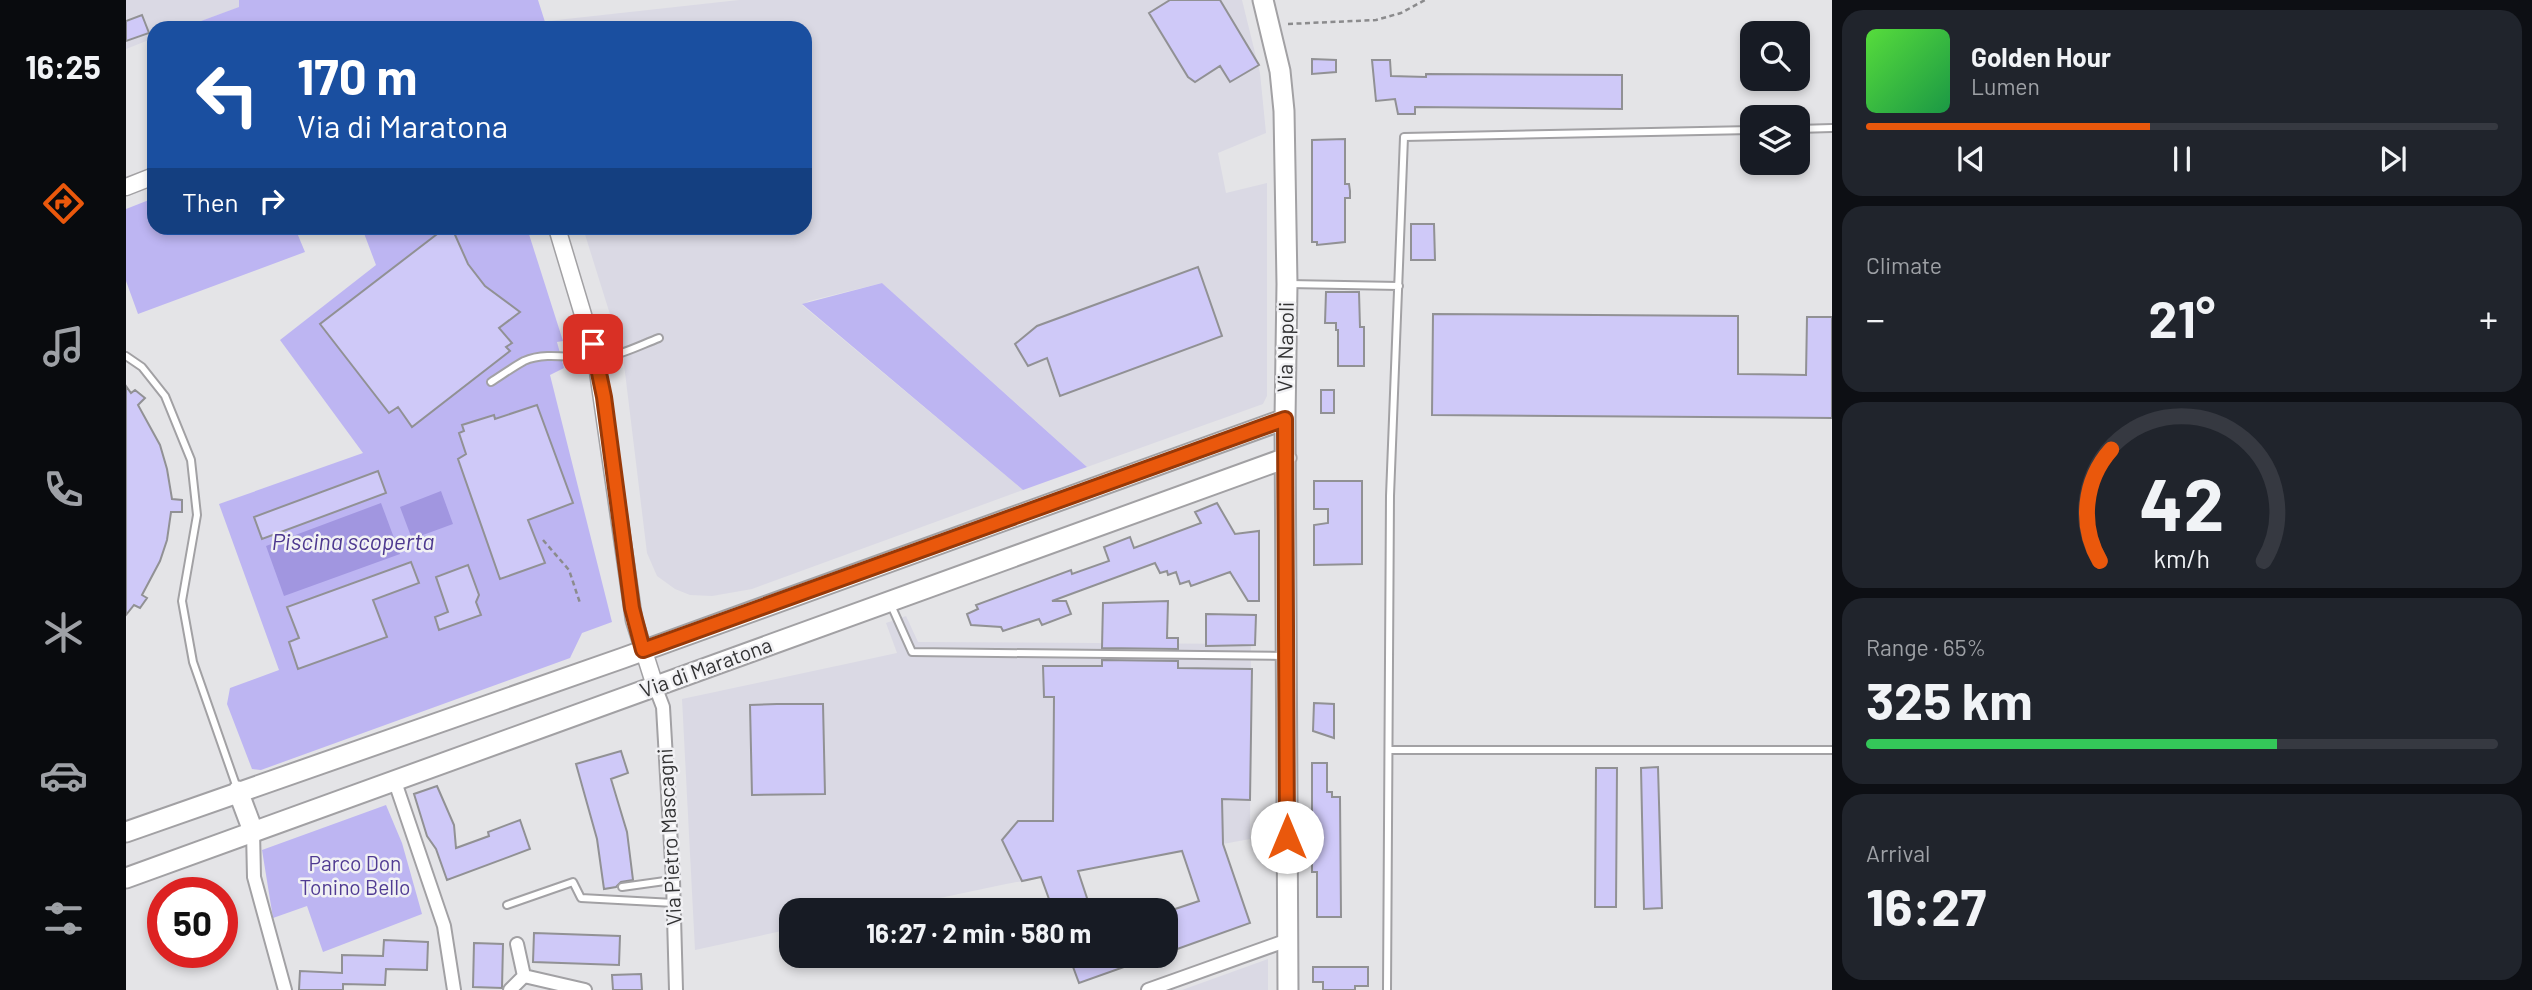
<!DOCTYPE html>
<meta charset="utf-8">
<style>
:root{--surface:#171b24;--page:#20242c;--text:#f1f3f6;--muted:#9ea1a6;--line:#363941;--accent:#ea580c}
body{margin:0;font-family:Barlow,sans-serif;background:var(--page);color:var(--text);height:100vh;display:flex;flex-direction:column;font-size:26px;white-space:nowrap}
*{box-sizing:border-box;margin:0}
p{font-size:23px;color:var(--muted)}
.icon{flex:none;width:38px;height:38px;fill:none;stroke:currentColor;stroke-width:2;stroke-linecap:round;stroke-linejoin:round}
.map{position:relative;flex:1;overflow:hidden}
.side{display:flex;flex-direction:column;gap:10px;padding:10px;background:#0d0f14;width:700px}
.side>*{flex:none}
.banner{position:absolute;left:21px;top:21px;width:665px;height:214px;border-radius:21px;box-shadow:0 4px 10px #0003;background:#1a4fa0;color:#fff;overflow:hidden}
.tools{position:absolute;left:1614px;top:21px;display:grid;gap:14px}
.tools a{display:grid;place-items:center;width:70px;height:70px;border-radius:14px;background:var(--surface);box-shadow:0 4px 10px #0003;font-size:35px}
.speed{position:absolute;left:21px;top:877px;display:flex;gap:14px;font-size:35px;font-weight:700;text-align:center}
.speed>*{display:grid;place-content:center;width:91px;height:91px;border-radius:50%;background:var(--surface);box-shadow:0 4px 10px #0003;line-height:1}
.speed .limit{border:10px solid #d22;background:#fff;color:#111}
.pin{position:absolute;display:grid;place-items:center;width:60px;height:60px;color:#fff;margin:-30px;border-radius:14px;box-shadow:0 4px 10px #0006}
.me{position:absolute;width:77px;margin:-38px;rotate:0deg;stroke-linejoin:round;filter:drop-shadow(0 0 5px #0008)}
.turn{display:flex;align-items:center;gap:24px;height:147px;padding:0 35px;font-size:32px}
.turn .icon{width:91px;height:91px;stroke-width:2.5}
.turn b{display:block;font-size:49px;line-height:60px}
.then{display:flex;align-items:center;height:66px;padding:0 35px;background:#0003;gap:14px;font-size:26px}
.big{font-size:52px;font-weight:700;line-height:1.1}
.side .tile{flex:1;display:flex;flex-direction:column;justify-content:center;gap:10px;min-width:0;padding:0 24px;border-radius:21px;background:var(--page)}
.side .dial{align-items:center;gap:0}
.dial svg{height:182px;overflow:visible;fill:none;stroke:var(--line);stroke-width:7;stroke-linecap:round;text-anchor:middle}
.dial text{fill:var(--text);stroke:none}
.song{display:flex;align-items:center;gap:21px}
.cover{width:84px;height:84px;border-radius:10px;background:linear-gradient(135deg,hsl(110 70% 55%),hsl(140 70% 35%))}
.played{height:7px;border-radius:4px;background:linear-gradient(90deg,var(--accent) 45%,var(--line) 45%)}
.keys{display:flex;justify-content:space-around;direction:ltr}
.heat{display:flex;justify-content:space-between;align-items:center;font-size:38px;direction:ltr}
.charge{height:10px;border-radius:5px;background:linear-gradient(90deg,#34c759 65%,var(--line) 0)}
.trip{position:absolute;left:653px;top:898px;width:399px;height:70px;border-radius:21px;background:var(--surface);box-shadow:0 4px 10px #0003;font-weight:700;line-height:70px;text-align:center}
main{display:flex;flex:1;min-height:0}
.menu{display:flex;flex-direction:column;width:126px;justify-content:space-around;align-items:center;background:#090b0e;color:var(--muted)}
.menu .icon{width:49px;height:49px}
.menu .active{color:var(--accent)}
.menu b{font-size:32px;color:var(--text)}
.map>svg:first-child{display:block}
.built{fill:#dad9e4}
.green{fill:#bdb5f2}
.water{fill:#a196e0}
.building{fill:#cfc9f8;stroke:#919194;stroke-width:2}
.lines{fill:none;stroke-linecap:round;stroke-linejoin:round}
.service-casing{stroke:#a2a1a4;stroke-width:10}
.minor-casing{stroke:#a2a1a4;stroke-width:16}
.tertiary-casing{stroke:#a2a1a4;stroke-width:19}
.secondary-casing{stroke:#a2a1a4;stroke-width:23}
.path{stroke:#8b8b8d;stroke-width:2.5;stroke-dasharray:5 3.5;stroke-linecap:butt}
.service{stroke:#fff;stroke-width:6}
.minor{stroke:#fff;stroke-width:12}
.tertiary{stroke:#fff;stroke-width:16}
.secondary{stroke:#fff;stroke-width:19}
.route-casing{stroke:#983908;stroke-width:18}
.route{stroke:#ea580c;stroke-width:12}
.labels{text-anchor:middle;stroke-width:5;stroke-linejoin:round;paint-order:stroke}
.street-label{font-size:21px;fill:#323233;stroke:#f1f1f4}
.park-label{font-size:21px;fill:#503b92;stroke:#f1f1f4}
.water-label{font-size:23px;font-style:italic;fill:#4d388f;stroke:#f1f1f4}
</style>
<main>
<nav class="menu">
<b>16:25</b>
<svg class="icon active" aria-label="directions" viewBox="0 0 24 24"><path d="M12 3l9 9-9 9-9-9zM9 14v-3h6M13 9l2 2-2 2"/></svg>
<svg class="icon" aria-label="music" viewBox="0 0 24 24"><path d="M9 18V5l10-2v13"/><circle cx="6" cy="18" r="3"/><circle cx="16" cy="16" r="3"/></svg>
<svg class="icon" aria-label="phone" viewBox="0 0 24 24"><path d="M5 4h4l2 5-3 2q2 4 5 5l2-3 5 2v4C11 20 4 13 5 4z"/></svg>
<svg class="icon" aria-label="climate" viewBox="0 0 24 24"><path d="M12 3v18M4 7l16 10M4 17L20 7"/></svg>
<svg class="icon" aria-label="car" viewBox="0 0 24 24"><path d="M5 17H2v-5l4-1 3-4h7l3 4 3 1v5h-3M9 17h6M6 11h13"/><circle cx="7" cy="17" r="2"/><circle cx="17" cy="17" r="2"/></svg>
<svg class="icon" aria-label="filters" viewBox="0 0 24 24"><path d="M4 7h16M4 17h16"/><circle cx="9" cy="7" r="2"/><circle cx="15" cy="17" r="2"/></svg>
</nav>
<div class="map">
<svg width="1706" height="990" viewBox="0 0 1706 990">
<rect width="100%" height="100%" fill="#e4e4e7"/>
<!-- built -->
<path class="built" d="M 0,0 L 113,0 L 114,7 L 56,28 L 28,28 L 28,38 L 0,49 Z
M 613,0 L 1116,0 L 1134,73 L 1140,133 L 1092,153 L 1100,193 L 1141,183 L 1141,396 L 1137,404 L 961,467 L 756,283 L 683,301 L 676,305 L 897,490 L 626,589 L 586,596 L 564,595 L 549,589 L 531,576 L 521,553 L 497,356 L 457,228 L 679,228 L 679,28 L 410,28 L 413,22 Z
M 780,616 L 792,642 L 1125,644 L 1124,839 L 880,884 L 757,910 L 665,910 L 665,929 L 569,950 L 556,699 L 771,653 L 760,623 Z
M 1142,959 L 1142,990 L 1056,990 Z"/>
<!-- green -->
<path class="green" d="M 113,0 L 412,0 L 419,22 L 413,22 L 410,28 L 56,28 L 113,7 Z
M 28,198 L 28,228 L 169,228 L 179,252 L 12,314 L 0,281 L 0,209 Z
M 236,228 L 401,228 L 437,341 L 431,342 L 438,368 L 424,375 L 486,622 L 456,633 L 444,658 L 135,770 L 126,769 L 101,704 L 104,688 L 153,670 L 93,504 L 237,453 L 154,340 L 250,265 Z
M 756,283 L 943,451 L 961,467 L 897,490 L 676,304 Z
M 260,805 L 276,843 L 296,914 L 197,952 L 181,906 L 147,918 L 136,850 Z"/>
<!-- water -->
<path class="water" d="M 315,491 L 327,524 L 286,539 L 274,507 Z
M 255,503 L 274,554 L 158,596 L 140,546 Z"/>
<!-- building -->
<path class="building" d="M 1044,0 L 1094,0 L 1133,65 L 1104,82 L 1094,66 L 1069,82 L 1062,77 L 1023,13 Z
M 16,15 L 23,33 L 0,41 L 0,21 Z
M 1186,59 L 1210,60 L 1210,72 L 1186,74 Z
M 1246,60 L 1264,60 L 1265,76 L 1300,77 L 1300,74 L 1496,75 L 1496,109 L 1289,107 L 1289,114 L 1272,114 L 1269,99 L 1250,101 Z
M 1219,139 L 1219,184 L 1223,184 L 1224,191 L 1224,198 L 1219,198 L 1219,242 L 1191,245 L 1191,242 L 1186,242 L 1186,140 Z
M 1285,224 L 1308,224 L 1309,260 L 1285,260 Z
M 319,228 L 326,228 L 342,264 L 359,286 L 394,312 L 373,328 L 386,343 L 380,347 L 384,351 L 286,427 L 272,407 L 263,413 L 194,324 Z
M 1072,267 L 1096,336 L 934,396 L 921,358 L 902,366 L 889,344 L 911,326 Z
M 1200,292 L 1233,292 L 1234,327 L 1238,327 L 1238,366 L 1212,366 L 1212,330 L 1210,330 L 1210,323 L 1199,323 Z
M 1307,314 L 1612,316 L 1612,374 L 1680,375 L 1681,317 L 1706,317 L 1706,418 L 1306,415 Z
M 0,386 L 5,393 L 9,390 L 19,398 L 12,405 L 34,445 L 41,469 L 46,499 L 56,500 L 56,512 L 45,512 L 41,540 L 34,561 L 16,595 L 21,598 L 14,608 L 8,605 L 0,615 Z
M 1195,390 L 1208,390 L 1208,413 L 1195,413 Z
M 411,405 L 447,503 L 402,520 L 419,563 L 374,579 L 332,459 L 340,454 L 333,433 L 338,431 L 336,425 L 368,415 L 369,419 Z
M 252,471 L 260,493 L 136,539 L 128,517 Z
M 1188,481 L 1236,481 L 1236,564 L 1188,565 L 1188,525 L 1202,523 L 1202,509 L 1188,509 Z
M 1091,503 L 1109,534 L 1133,531 L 1133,601 L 1122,601 L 1104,572 L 1065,586 L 1063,581 L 1054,584 L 1050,572 L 1042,575 L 1041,571 L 1034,573 L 1029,563 L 926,601 L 940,601 L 945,614 L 916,625 L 913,619 L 877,631 L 875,627 L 845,625 L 841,614 L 852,609 L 850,605 L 945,570 L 946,574 L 983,561 L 978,547 L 1004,537 L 1008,548 L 1075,523 L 1069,512 Z
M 285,562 L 293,583 L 247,600 L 261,637 L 172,669 L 163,642 L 173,638 L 161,607 Z
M 342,565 L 353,595 L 350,602 L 355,615 L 313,630 L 309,617 L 322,612 L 310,577 Z
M 1042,601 L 1041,638 L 1052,638 L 1052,649 L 976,648 L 977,603 Z
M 1080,614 L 1130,615 L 1129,645 L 1080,646 Z
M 976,660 L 1052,661 L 1052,668 L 1126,669 L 1124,800 L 1096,799 L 1097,844 L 1124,923 L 1040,953 L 1040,912 L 1073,901 L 1056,851 L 952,871 L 965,910 L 927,910 L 915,877 L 896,881 L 876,840 L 892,821 L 927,821 L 928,697 L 918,697 L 917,666 L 976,666 Z
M 1188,703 L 1208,704 L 1208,738 L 1187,731 Z
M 651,704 L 697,704 L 699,794 L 626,795 L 624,705 Z
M 495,751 L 502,773 L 485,779 L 501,832 L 507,880 L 495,882 L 490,887 L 478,889 L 471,839 L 450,764 Z
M 1186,763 L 1201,763 L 1201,792 L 1206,792 L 1206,797 L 1214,797 L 1215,917 L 1191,917 L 1191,872 L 1186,872 Z
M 1532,767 L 1536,908 L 1518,909 L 1515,768 Z
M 1470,768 L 1491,768 L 1490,907 L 1469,907 Z
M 311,786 L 328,825 L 330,848 L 363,836 L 362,832 L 394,820 L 404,849 L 321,880 L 310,849 L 301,836 L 288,794 Z
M 408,933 L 494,936 L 493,965 L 407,962 Z
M 258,940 L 302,942 L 301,970 L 260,969 L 259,985 L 217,984 L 217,990 L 173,990 L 174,971 L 216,973 L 216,955 L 257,956 Z
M 348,943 L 377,944 L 376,988 L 347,987 Z
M 943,956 L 1026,956 L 1026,957 L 953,983 Z
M 1187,967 L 1242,967 L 1242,986 L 1229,986 L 1229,990 L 1197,990 L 1197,982 L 1187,982 Z
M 515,974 L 516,990 L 487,990 L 486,975 Z"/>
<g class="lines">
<defs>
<path id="service" d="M 1671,129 L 1706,128
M 1163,284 L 1273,286
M 0,356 L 16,367 L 39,396 L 65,460 L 71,515 L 56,601 L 67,662 L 111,788
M 365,382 C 376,375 387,367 398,361 C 420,351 447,359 469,358 C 492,357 512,346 533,338
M 765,605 L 786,652 L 1158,656
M 1263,750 L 1706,750
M 496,887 L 546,880
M 381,905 L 447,882 L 455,898 L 548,903
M 1261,990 L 1264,496 L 1278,137 L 1626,130"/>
<path id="minor" d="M 529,686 L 537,707 L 547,880 L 550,990
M 268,779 L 318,926 L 328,990
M 127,831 L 128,877 L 159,990
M 391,944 L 398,976 L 459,990
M 384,990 L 398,976
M 1022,990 L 1162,940"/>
<path id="tertiary" d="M 0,187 L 28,176
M 431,228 L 470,358 L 508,620 L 529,686"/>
<path id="secondary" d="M 1137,0 L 1154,71 L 1158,111 L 1161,284 L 1159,419 L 1162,990
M 112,791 L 127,831
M 0,832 L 497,658 L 1159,419
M 0,878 L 1160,458"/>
</defs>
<!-- service casing -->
<use href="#service" class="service-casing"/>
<!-- minor casing -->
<use href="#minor" class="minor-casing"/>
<!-- tertiary casing -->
<use href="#tertiary" class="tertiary-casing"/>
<!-- secondary casing -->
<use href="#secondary" class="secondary-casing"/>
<!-- path -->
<path class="path" d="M 1162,24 L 1250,20 L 1275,13 L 1299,0
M 417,540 L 443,570 L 454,603"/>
<!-- service -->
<use href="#service" class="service"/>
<!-- minor -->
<use href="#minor" class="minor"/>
<!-- tertiary -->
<use href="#tertiary" class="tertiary"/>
<!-- secondary -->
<use href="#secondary" class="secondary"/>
</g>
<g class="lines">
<defs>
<path id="route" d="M 467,344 L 478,397 L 506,608 L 517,650 L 1159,419 L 1161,837"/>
</defs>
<!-- route casing -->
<use href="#route" class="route-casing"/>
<!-- route -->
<use href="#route" class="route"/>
</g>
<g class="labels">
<!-- street labels -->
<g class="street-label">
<text transform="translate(1160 347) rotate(-89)" y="7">Via Napoli</text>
<text transform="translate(580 668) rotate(-20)" y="7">Via di Maratona</text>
<text transform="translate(544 837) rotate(-93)" y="7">Via Pietro Mascagni</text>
</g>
<!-- park labels -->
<g class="park-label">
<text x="229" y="871">Parco Don<tspan x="229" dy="24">Tonino Bello</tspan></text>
</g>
<!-- water labels -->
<g class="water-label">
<text x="227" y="550">Piscina scoperta</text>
</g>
</g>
</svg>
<div class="tools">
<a><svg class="icon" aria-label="search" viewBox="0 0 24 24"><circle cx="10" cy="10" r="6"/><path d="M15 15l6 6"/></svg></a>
<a><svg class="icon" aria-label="layers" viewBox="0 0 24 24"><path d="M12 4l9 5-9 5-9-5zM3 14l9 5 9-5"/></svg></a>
</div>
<div class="speed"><div class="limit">50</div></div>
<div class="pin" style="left:467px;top:344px;background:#d93025"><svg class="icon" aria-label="arrive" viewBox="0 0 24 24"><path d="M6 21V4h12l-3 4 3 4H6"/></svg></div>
<svg class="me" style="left:1161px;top:837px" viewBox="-20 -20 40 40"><circle r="19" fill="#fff"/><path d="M0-13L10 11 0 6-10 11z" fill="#ea580c"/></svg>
<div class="trip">16:27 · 2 min · 580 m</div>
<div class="banner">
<div class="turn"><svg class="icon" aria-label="left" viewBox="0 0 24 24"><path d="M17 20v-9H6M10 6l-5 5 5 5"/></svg><div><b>170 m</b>Via di Maratona</div></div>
<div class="then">Then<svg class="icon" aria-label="right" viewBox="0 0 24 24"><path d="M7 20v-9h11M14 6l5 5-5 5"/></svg></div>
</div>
</div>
<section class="side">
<div class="tile">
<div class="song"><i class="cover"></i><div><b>Golden Hour</b><p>Lumen</p></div></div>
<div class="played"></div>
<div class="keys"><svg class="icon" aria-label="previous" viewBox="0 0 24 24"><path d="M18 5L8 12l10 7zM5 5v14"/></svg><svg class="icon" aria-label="pause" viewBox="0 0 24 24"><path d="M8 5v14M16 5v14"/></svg><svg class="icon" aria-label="next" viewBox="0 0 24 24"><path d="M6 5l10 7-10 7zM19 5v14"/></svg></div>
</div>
<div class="tile"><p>Climate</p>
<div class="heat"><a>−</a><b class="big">21°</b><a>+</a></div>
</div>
<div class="tile dial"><svg viewBox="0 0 100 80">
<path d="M14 69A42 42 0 1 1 86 69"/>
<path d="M14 69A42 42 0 0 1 19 20" stroke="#ea580c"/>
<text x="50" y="56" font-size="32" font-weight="700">42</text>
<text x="50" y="72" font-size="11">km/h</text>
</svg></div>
<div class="tile"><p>Range · 65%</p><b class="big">325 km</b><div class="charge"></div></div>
<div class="tile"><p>Arrival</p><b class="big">16:27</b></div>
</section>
</main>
